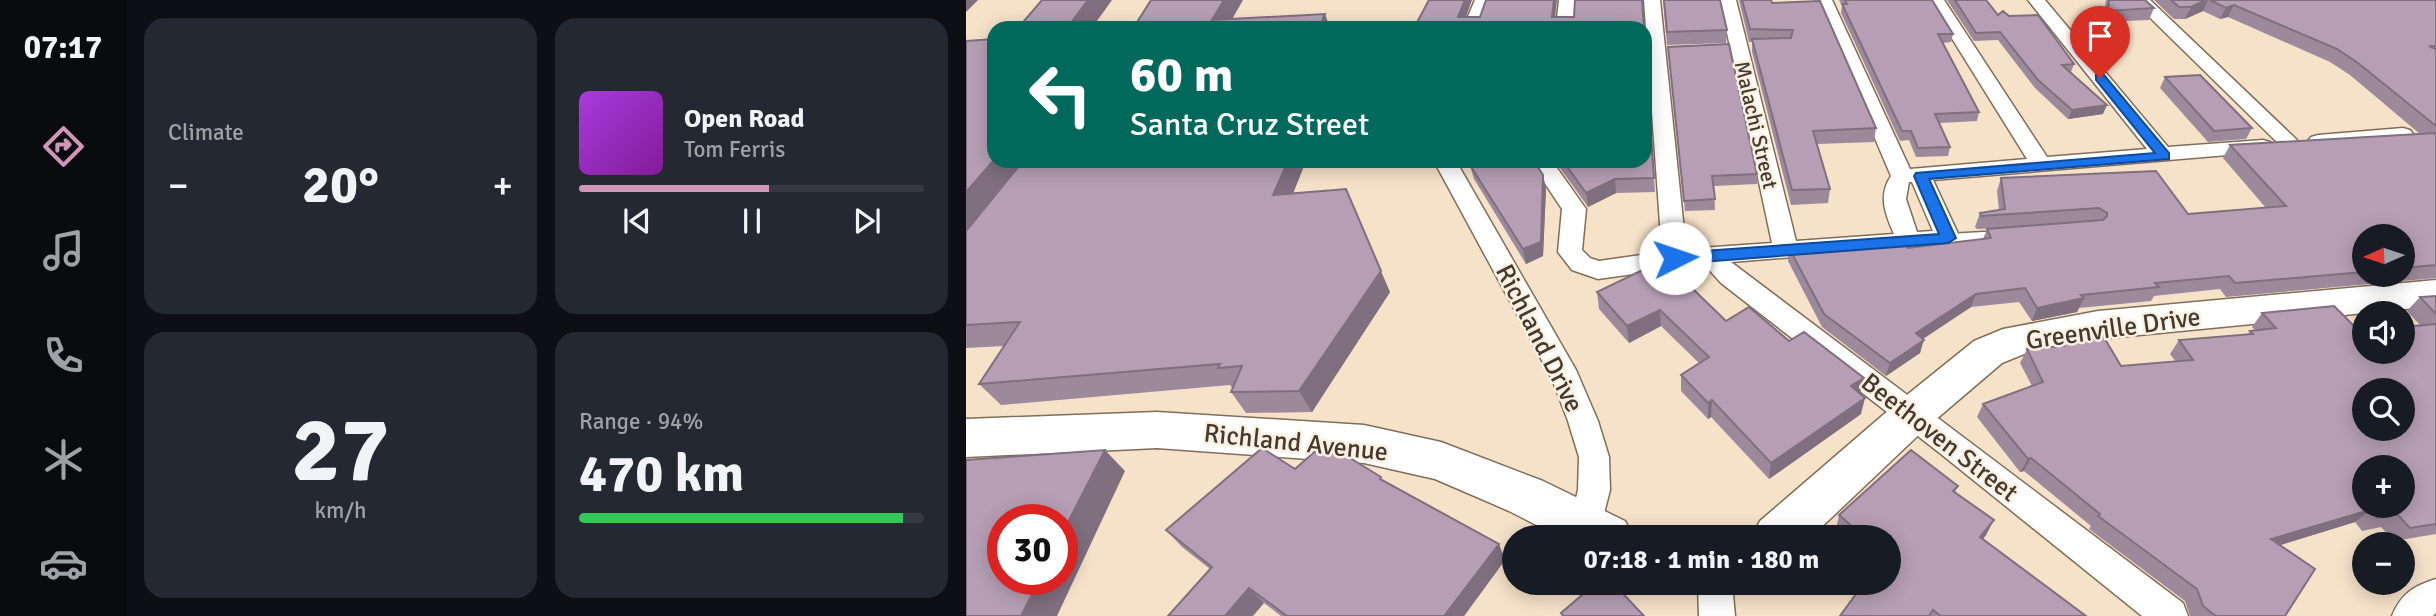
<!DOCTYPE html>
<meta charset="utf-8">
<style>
:root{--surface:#171b24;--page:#242831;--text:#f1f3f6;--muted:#9ea1a6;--line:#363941;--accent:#d195b7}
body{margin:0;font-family:Signika,sans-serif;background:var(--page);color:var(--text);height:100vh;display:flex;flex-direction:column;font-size:26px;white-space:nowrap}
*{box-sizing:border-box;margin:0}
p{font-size:23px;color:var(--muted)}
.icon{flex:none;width:38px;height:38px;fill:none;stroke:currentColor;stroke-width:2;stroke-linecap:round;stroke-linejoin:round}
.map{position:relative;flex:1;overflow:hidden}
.side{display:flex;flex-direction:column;gap:18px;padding:18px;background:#0d0f14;width:840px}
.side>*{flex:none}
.guide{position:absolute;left:21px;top:21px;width:665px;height:147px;border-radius:21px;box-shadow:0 4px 18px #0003;background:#00695c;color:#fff;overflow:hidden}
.needle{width:46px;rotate:267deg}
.controls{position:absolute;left:1386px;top:224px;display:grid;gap:14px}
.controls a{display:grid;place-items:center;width:63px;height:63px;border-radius:50%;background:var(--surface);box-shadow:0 4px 18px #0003;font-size:35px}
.speed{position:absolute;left:21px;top:504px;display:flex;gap:14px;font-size:35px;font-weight:700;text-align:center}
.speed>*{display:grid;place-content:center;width:91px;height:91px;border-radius:50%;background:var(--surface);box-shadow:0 4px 18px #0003;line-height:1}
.speed .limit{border:10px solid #d22;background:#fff;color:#111}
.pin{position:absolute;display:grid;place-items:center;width:60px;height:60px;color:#fff;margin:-72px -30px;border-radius:50% 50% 50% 0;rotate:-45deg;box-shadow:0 0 7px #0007}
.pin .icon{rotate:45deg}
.me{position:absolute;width:77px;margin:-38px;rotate:86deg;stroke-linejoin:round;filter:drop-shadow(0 0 5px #0008)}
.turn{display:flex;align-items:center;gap:24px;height:147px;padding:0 28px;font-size:32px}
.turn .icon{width:91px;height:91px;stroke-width:2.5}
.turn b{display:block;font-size:49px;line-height:60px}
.big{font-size:52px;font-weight:700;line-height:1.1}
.side .tile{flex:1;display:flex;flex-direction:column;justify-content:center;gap:10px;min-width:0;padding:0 24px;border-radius:21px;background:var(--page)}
.side .dial{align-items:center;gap:0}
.dial b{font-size:91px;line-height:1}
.song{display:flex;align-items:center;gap:21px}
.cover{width:84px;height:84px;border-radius:10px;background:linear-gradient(135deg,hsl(280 70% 55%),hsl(290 70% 35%))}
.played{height:7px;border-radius:4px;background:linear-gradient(90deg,var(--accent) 55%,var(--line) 55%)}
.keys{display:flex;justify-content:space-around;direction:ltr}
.heat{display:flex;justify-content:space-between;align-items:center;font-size:38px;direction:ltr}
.charge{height:10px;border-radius:5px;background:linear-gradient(90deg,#34c759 94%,var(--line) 0)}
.side .tiles{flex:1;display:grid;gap:18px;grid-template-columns:repeat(2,1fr)}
.trip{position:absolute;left:536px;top:525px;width:399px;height:70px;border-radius:35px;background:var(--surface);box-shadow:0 4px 18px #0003;font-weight:700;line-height:70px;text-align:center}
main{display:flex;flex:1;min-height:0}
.menu{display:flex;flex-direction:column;width:126px;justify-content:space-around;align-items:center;background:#090b0e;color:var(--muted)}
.menu .icon{width:49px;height:49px}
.menu .selected{color:var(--accent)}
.menu b{font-size:32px;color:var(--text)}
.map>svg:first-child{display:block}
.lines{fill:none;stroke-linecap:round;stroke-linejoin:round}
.lane-casing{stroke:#806e58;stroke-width:3}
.street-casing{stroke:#806e58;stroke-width:3}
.secondary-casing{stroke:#806e58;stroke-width:3}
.lane{fill:#fff;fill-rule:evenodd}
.street{fill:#fff;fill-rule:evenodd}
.secondary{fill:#fff;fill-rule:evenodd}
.wall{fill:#9d899c;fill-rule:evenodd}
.shaded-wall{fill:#7f6f7f}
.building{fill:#b69fb5;stroke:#7f6f7f;stroke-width:2;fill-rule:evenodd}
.route{fill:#1a73e8;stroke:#114b97;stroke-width:2}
.labels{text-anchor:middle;stroke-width:5;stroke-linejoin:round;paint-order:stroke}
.far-street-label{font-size:21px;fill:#433a31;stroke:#fdf0e1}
.street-label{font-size:26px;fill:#433a31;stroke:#fdf0e1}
</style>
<main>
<nav class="menu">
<b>07:17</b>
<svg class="icon selected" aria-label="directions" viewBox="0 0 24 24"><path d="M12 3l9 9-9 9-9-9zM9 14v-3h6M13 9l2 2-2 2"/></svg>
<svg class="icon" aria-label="music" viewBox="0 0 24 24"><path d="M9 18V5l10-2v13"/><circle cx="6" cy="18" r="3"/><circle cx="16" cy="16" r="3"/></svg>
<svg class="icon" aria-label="phone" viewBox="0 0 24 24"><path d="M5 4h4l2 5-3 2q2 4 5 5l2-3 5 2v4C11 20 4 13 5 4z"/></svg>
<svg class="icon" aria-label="climate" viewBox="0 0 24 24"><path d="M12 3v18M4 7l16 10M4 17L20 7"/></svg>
<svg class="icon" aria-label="car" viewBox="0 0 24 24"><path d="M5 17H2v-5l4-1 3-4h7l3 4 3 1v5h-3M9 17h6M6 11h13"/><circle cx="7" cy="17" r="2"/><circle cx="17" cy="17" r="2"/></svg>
</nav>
<section class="side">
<div class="tiles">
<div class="tile"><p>Climate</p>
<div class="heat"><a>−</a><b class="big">20°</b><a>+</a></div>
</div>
<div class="tile">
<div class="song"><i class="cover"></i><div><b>Open Road</b><p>Tom Ferris</p></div></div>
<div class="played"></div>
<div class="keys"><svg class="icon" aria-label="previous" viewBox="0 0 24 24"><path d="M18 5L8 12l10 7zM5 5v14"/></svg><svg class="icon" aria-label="pause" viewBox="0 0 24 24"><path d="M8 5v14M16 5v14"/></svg><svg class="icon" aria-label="next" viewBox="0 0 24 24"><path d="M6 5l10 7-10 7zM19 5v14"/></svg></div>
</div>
<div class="tile dial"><b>27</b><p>km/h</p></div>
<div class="tile"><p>Range · 94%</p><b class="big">470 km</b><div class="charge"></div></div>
</div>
</section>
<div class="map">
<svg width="1470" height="616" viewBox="0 0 1470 616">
<rect width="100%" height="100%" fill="#f6e1c9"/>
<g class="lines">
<defs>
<path id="lane" d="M 1035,231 L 1041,235 L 1040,238 L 982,242 L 976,238 L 982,234 Z"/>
<path id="street" d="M 509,0 L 525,0 L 515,28 L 497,28 Z
M 593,0 L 609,0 L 608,28 L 590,28 Z
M 678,0 L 694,0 L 720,249 L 806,243 L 754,0 L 770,0 L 830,241 L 928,234 C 919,214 912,195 925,176 L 850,0 L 866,0 L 944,169 L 1061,159 L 962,0 L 978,0 L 1081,157 L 1181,149 L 1062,0 L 1079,0 L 1202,147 L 1297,140 L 1304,142 L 1308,146 L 1304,150 L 1297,152 L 967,180 L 994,238 L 990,244 L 765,262 L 1217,603 L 1222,616 L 1176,616 L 975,454 L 755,283 L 738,264 L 632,279 L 606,270 L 592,252 L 596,209 L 564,161 L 586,161 L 620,209 L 616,250 L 624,258 L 633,261 L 696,252 ZM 943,182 L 946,182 L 967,231 L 951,232 L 940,199 Z
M 1166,0 L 1184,0 L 1330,139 L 1333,143 L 1330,147 L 1316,147 Z
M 1437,128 L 1444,130 L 1447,134 L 1444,138 L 1352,147 L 1345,145 L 1342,141 L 1345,137 L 1352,135 Z
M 468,161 L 490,161 L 610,370 L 632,421 L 643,457 L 644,490 L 632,537 L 610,537 L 603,526 L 612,490 L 613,457 L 602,421 L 586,379 Z
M 1470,579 L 1470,613 L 1467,616 L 1426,616 C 1435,594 1447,586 1470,579 Z
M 732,583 L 766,583 L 769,616 L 733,616 Z"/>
<path id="secondary" d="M 1470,280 L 1470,306 L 1132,339 L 1058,354 L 1036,363 L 961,427 L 845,537 L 786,537 L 794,521 L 931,403 L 1008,341 L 1037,329 L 1132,311 Z
M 191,412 L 398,425 L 475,442 L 577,481 L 659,521 L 667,537 L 594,537 L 543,511 L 469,479 L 398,463 L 191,448 L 0,457 L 0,419 Z"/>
</defs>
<!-- lane casing -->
<use href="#lane" class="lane-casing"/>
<!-- street casing -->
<use href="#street" class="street-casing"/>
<!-- secondary casing -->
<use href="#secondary" class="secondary-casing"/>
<!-- lane -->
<use href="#lane" class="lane"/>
<!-- street -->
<use href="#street" class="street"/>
<!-- secondary -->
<use href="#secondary" class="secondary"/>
</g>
<!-- wall -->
<path class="wall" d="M 697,0 L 754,0 L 761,30 L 760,43 L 701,45 Z
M 773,0 L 805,0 L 806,3 L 910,128 L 908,142 L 851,144 L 864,189 L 862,203 L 825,205 L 786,52 L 786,42 L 783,42 Z
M 873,0 L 966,0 L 987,34 L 985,42 L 977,43 L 1013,112 L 1011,121 L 973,123 L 984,147 L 982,156 L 950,157 L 943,140 L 934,141 L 875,13 L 876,5 Z
M 981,0 L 1020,0 L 1032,15 L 1043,16 L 1108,64 L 1105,72 L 1137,114 L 1102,119 L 1069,88 L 1032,40 L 1008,41 Z
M 1140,0 L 1179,0 L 1188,8 L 1183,20 L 1137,22 Z
M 1188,0 L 1470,0 L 1470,278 L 1260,297 L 1254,289 L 1188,296 L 1185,301 L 1113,308 L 1111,312 L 1066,321 L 1053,302 L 1005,307 L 957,339 L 954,353 L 920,376 L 856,327 L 822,261 L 823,248 L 886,250 L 942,248 L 1017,239 L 1021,229 L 1036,228 L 1011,229 L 1009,227 L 1014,213 L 1033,210 L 1031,191 L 1035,178 L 1222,214 L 1300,208 L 1257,158 L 1264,145 L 1454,134 L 1384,75 L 1364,62 L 1262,17 L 1254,19 L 1237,11 L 1219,19 L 1208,19 ZM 1398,236 L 1437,236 L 1437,275 L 1398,275 Z
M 0,41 L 28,161 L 340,161 L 327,193 L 424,292 L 346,412 L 280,413 L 265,392 L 267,389 L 264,385 L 35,405 L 13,384 L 38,346 L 0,348 Z
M 702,47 L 791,174 L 791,184 L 748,186 L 749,210 L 719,211 Z
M 679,48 L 689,192 L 650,193 L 622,207 L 589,161 L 679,161 Z
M 1199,77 L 1286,128 L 1280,139 L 1242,142 L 1194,88 Z
M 501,161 L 568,161 L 577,175 L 580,189 L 577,256 L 560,264 L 508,179 L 505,169 Z
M 631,292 L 760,321 L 823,341 L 894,393 L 895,414 L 803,479 L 745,417 L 742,419 L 715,391 L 715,375 L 733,363 L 695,326 L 663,343 L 633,309 Z
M 1470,296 L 1470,534 L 1428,541 L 1415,527 L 1396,531 L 1389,522 L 1314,545 L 1319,616 L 1224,616 L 1219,601 L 1123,529 L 1125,526 L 1058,471 L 1054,472 L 1011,417 L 1017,404 L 1066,386 L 1054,363 L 1061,349 L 1088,347 L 1092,337 L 1155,366 L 1210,362 L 1204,354 L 1213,340 L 1281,335 L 1284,331 L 1289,330 L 1286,327 L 1296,313 L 1394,332 L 1454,325 L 1441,311 L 1454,297 Z
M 329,469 L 417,481 L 539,560 L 498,616 L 315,616 L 298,603 L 244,569 L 216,547 L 200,530 Z
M 992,486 L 989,492 L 1020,535 L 1017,539 L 1120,616 L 874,616 L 922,583 L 922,537 L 879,537 L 870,529 L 873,515 Z"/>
<!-- shaded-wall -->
<path class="shaded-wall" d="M 0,0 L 12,0 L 0,12 Z
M 122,0 L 146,0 L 126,28 L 101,28 Z
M 258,0 L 277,0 L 261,28 L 246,20 Z
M 499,0 L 506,0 L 496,28 L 492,17 Z
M 588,0 L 591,0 L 588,28 L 586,17 Z
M 1240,0 L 1242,0 L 1237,11 L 1219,19 L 1225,7 Z
M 1268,5 L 1262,17 L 1254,19 L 1260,8 Z
M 359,14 L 364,28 L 353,28 Z
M 1141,105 L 1137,114 L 1102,119 L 1106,110 Z
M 28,160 L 28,161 L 52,161 L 56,166 L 0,235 L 0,192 Z
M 322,161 L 340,161 L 318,216 L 307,195 Z
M 577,175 L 580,189 L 577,256 L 560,264 L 557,249 Z
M 649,179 L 650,193 L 622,207 L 620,193 Z
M 415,271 L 424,292 L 346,412 L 333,391 Z
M 1010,294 L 1005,307 L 946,346 L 950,333 Z
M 1118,298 L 1111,312 L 1066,321 L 1071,308 Z
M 694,310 L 695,326 L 663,343 L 661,326 Z
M 958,340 L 954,353 L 920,376 L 924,363 Z
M 898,378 L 894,394 L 885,386 Z
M 899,398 L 895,414 L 803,479 L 805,463 Z
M 746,400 L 745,417 L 742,419 L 742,403 Z
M 139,450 L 159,471 L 91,616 L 55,616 L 74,579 L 96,579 L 96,534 Z
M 1065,458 L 1058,471 L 1054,472 L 1062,459 Z
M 1404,510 L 1389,522 L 1292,552 L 1305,539 Z
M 1028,520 L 1020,535 L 1007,551 L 1014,537 Z
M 533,544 L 539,560 L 498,616 L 478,616 Z
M 283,588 L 298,603 L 287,616 L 259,616 Z"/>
<!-- building -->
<path class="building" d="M 76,0 L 122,0 L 101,28 L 52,28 Z
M 185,0 L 258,0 L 246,20 L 359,14 L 353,28 L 143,28 L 168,27 Z
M 463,0 L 499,0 L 492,17 L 514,17 L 520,0 L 588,0 L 586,17 L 608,17 L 609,0 L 676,0 L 678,28 L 448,28 Z
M 698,0 L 754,0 L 761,30 L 701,32 Z
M 776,0 L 805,0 L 806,3 L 854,1 L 910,128 L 847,131 L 864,189 L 826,190 L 786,39 L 825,38 L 827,30 L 784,29 Z
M 879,0 L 966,0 L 987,34 L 972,34 L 1013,112 L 969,114 L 984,147 L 952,148 L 945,131 L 936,131 L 876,4 L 881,4 Z
M 989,0 L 1020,0 L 1032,15 L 1037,11 L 1043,16 L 1072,15 L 1108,64 L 1096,65 L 1141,105 L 1106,110 L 1072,80 L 1034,32 L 1010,33 Z
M 1143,0 L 1179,0 L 1188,8 L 1142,11 Z
M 1205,0 L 1240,0 L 1225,7 L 1213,7 Z
M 1244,0 L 1470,0 L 1470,46 L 1463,46 L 1470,49 L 1470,126 L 1392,63 L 1371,49 L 1268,5 L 1260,8 Z
M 28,39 L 28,160 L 0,192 L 0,41 Z
M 763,44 L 791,174 L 746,176 L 749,199 L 718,201 L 702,47 Z
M 679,48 L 688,178 L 649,179 L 620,193 L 597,161 L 679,161 Z
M 1234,75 L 1286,128 L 1248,131 L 1199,77 Z
M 1470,133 L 1470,265 L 1437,268 L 1437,236 L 1398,236 L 1398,272 L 1269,283 L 1263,276 L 1189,283 L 1193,287 L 1115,295 L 1118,298 L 1071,308 L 1059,288 L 1010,294 L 950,333 L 958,340 L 924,363 L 858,314 L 823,248 L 881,242 L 886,250 L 933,238 L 942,248 L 1025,238 L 1021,229 L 1137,220 L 1141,216 L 1141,213 L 1133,208 L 1015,216 L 1014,213 L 1039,209 L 1035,178 L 1190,171 L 1222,214 L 1320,206 L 1264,145 Z
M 57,161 L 322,161 L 307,195 L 380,189 L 415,271 L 333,391 L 265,392 L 276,366 L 252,368 L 254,364 L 13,384 L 54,322 L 0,325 L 0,231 Z
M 505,161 L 568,161 L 577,175 L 575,242 L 557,249 L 504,165 L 507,164 Z
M 697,260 L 760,321 L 783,307 L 823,341 L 838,332 L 898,378 L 885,386 L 899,398 L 805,463 L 746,400 L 742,403 L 715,375 L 743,357 L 694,310 L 661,326 L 631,292 Z
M 1470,296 L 1470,314 L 1454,297 Z
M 1368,306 L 1394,332 L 1398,332 L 1398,352 L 1437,352 L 1437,327 L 1470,324 L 1470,524 L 1444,528 L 1431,514 L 1411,518 L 1404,510 L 1305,539 L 1349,569 L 1319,616 L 1250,616 L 1237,606 L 1231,589 L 1132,516 L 1134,514 L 1065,458 L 1062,459 L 1017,404 L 1077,382 L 1061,349 L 1098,346 L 1092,337 L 1133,329 L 1155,366 L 1227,360 L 1213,340 L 1287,334 L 1284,331 L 1310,328 L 1296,313 ZM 1398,390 L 1437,390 L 1437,429 L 1398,429 ZM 1398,467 L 1437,467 L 1437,506 L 1398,506 Z
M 355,446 L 366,447 L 415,477 L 414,479 L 533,544 L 478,616 L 321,616 L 283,588 L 259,616 L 202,616 L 246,567 L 200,530 L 296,448 L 329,469 Z
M 139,450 L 96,534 L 96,520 L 37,520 L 37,579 L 74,579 L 55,616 L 0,616 L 0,460 Z
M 945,450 L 992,486 L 987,491 L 1028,520 L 1014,537 L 1120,616 L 975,616 L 967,610 L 963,616 L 874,616 L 898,583 L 922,583 L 922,537 L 898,537 L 873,515 Z
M 630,583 L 647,583 L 678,616 L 597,616 L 595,613 Z"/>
<!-- route -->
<path class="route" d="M 1130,75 L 1138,75 L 1203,153 L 1203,159 L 963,179 L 990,238 L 982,243 L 709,264 L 702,258 L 709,253 L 973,234 L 948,176 L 950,173 L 1189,153 L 1130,80 Z"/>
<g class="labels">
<!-- far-street labels -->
<g class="far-street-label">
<text transform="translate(790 125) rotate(77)" y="7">Malachi Street</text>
</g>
<!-- street labels -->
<g class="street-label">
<text transform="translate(1147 328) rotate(-8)" y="9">Greenville Drive</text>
<text transform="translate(574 338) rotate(63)" y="9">Richland Drive</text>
<text transform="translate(974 437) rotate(38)" y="9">Beethoven Street</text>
<text transform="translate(330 442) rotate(6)" y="9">Richland Avenue</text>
</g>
</g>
</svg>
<div class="controls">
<a><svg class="needle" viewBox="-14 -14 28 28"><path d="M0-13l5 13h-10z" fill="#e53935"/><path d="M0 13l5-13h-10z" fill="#9ea1a6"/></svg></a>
<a><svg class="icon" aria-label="sound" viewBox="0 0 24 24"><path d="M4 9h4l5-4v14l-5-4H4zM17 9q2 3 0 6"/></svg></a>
<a><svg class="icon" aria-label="search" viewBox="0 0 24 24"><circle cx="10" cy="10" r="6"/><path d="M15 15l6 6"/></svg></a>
<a>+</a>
<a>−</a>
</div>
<div class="speed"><div class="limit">30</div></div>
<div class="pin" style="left:1134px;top:78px;background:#d93025"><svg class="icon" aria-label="arrive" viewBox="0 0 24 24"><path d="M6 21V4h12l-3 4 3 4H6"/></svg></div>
<svg class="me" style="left:709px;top:258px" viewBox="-20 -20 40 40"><circle r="19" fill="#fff"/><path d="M0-13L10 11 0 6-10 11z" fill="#1a73e8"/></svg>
<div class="trip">07:18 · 1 min · 180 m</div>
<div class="guide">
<div class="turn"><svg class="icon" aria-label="left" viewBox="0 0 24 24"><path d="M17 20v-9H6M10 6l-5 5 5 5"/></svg><div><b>60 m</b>Santa Cruz Street</div></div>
</div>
</div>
</main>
